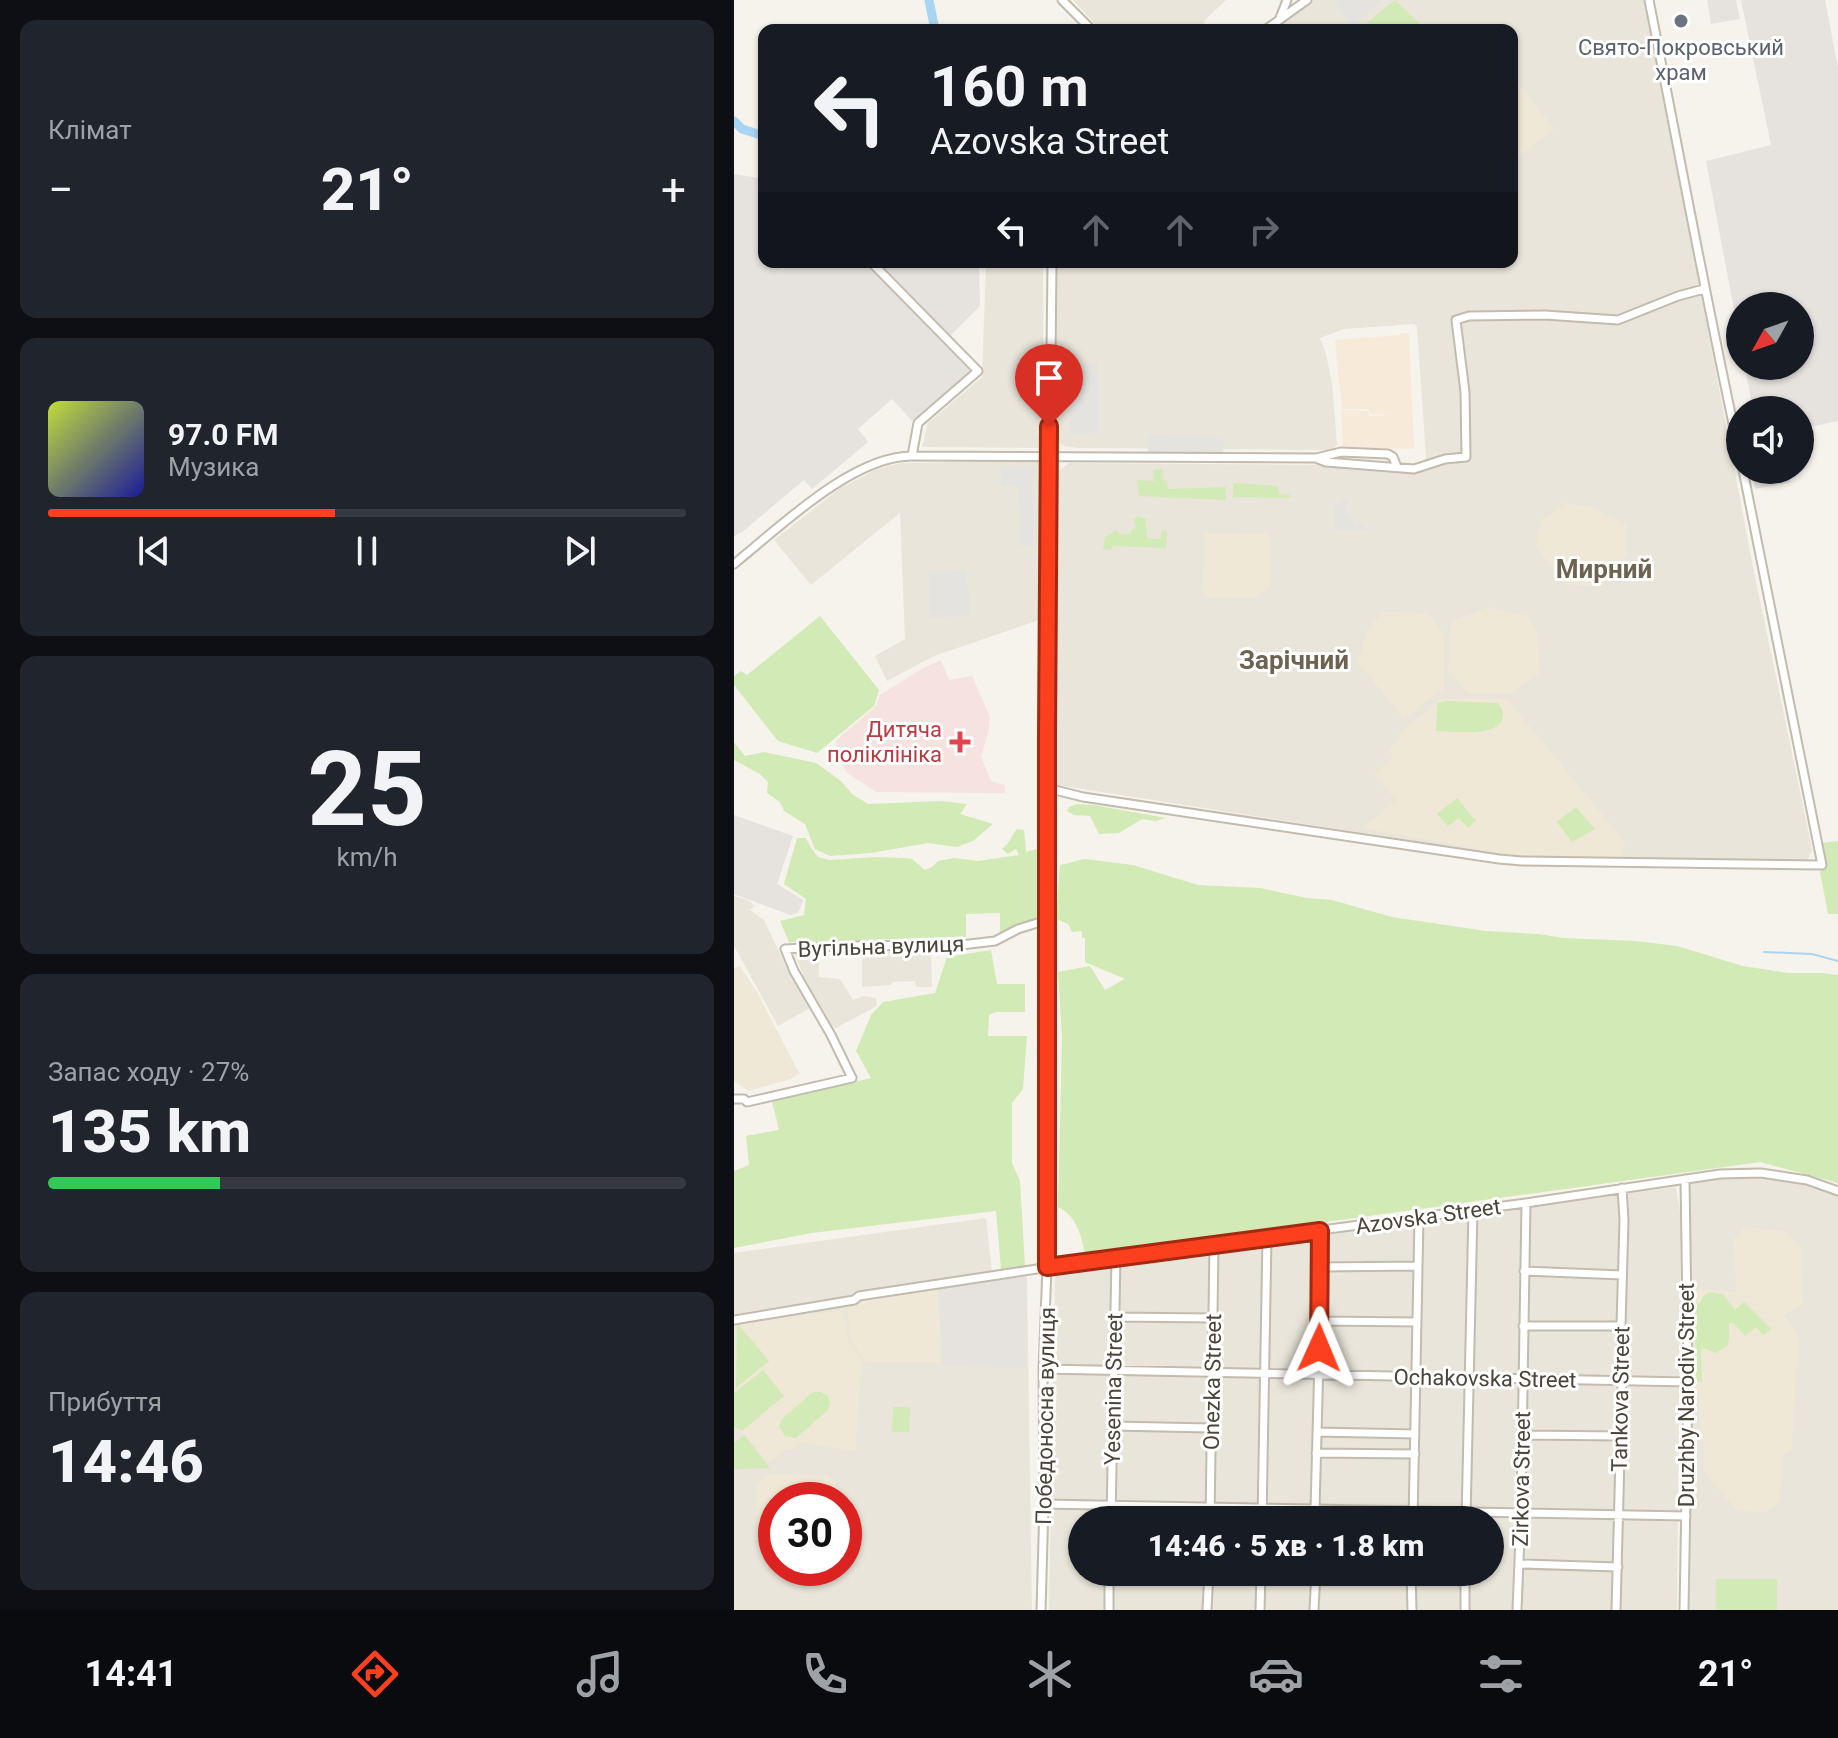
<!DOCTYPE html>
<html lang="uk">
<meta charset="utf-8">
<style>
:root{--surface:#171b24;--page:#20242c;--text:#f1f3f6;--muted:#9ea1a6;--line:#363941;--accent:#fc3f1d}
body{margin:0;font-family:Roboto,sans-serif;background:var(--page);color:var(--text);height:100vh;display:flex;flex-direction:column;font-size:30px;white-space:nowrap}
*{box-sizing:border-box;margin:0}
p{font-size:26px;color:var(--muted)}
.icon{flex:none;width:44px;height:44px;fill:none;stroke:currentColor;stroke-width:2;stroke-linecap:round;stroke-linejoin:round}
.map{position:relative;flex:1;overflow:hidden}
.drawer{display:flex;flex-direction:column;gap:20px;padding:20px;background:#0d0f14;width:734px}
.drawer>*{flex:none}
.hud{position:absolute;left:24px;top:24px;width:760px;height:244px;border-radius:16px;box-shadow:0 2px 6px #0004;background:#171b24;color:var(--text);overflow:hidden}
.needle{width:52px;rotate:230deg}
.tools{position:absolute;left:992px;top:292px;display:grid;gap:16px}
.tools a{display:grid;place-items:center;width:88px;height:88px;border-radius:50%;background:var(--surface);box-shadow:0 2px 6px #0004;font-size:40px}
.speed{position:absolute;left:24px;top:1482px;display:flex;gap:16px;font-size:40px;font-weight:700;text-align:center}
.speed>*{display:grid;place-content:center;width:104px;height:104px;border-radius:50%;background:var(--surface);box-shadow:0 2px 6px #0004;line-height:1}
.speed .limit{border:12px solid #d22;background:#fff;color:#111}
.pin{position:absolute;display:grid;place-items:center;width:68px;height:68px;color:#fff;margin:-82px -34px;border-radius:50% 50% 50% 0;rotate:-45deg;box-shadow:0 0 8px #0007}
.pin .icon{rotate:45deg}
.me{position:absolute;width:88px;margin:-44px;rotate:1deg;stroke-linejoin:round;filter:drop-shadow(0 0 6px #0008)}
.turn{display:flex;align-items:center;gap:28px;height:168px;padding:0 40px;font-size:36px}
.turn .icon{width:104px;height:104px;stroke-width:2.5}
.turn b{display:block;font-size:56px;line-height:68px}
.lanes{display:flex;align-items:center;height:76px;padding:0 40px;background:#0003;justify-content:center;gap:40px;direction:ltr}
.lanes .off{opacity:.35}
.big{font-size:60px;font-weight:800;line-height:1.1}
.drawer .widget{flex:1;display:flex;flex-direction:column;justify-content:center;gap:12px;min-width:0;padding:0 28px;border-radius:16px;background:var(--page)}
.drawer .dial{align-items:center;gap:0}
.dial b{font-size:104px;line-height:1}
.song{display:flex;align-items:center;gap:24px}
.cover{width:96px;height:96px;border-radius:12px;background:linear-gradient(135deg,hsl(70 70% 55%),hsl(240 70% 35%))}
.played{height:8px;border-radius:4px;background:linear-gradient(90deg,var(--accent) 45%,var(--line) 45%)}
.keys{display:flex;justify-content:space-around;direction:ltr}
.heat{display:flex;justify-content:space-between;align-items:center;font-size:44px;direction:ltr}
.charge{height:12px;border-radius:6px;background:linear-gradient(90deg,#34c759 27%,var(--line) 0)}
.trip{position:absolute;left:334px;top:1506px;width:436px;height:80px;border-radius:40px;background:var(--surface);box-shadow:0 2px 6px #0004;font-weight:800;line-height:80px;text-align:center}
.tabs{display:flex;height:128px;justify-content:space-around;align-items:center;background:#090b0e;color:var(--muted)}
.tabs .icon{width:56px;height:56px}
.tabs .selected{color:var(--accent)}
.tabs b{font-size:36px;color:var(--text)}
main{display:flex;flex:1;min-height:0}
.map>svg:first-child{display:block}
.residential{fill:#eae5da;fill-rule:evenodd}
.commercial{fill:#f7ead8}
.industrial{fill:#e6e2dd}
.education{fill:#efe8d6}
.medical{fill:#f6e3e0}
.green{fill:#d2eab5}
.parking{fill:#e5e3e0}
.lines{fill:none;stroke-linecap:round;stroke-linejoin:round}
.stream{stroke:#a9d4f2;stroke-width:2}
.river{stroke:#a9d4f2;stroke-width:9}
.minor-casing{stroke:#c2bbae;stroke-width:11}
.minor{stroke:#fff;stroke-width:7}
.route-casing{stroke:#a42913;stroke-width:20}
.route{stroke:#fc3f1d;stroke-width:14}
.worship-dot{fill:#6b7280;stroke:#fff;stroke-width:3}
.health-dot{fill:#e0444e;stroke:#fff;stroke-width:3}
.labels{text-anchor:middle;stroke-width:6;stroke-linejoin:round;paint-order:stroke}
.worship-label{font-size:22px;fill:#5b616d;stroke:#fff}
.health-label{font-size:22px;fill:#be3a42;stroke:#fff;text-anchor:end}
.street-label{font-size:22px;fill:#4b4439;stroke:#fff}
.quarter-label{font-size:26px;font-weight:bold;fill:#6e6250;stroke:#fff}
</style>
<main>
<section class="drawer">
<div class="widget"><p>Клімат</p>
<div class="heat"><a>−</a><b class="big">21°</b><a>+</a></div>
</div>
<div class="widget">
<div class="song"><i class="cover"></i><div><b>97.0 FM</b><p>Музика</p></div></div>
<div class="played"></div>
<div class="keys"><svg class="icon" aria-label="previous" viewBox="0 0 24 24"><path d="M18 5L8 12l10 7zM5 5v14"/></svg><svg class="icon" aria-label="pause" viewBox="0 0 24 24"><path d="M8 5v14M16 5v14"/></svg><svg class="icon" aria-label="next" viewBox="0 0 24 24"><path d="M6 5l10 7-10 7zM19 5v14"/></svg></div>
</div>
<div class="widget dial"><b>25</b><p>km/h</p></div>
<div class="widget"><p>Запас ходу · 27%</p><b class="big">135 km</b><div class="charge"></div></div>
<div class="widget"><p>Прибуття</p><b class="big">14:46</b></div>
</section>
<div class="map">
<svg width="1104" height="1610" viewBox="0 0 1104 1610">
<rect width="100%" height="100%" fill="#f6f3ec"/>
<!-- residential -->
<path class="residential" d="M 339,0 L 492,0 L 470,21 L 471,23 L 464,30 L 367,30 Z
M 578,0 L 911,0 L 1020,572 L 1076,839 L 1078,850 L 1074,859 L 1067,862 L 788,858 L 323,785 L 321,479 L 325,471 L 335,463 L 589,465 L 596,459 L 678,468 L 691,464 L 692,457 L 683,327 L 680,324 L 610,329 L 586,338 L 592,354 L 598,383 L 603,444 L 598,450 L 345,448 L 330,446 L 323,441 L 320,434 L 321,262 L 778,262 L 778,30 L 535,30 Z
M 252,262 L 309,262 L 309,398 L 305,448 L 188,447 L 194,423 L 248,377 Z
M 308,461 L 305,620 L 200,656 L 153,681 L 141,656 L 171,639 L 166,513 L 77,585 L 40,540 L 105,489 L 143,469 L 167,463 Z
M 0,896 L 13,900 L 21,906 L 16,910 L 30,920 L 54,971 L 64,983 L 76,1008 L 44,1026 L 0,946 Z
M 197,948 L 198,987 L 182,987 L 181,981 L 158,982 L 157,985 L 128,987 L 128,950 Z
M 85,950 L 85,977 L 106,979 L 119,1000 L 129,996 L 142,998 L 143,1006 L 100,1029 L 71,979 L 60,952 Z
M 1027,1173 L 1104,1191 L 1104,1610 L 953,1610 L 951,1180 Z
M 942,1187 L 947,1219 L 943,1610 L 315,1610 L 321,1270 ZM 348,1520 L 756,1520 L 756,1572 L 348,1572 Z
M 252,1218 L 258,1273 L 121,1293 L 120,1296 L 0,1314 L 0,1253 Z
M 293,1277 L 298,1610 L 0,1610 L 0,1325 ZM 42,1500 L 110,1500 L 110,1568 L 42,1568 Z"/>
<!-- commercial -->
<path class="commercial" d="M 667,333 L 675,333 L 680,449 L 609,447 L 607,410 L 634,411 L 635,416 L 659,415 L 636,414 L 635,409 L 608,409 L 601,340 L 666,335 Z"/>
<!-- industrial -->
<path class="industrial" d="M 973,0 L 1002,0 L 1006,19 L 977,24 Z
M 1007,0 L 1091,0 L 1104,68 L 1104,421 L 1066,429 L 1066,410 L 1019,410 L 1011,366 L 1066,366 L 1066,306 L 1006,306 L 1006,341 L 972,161 L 1037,145 Z
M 0,174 L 30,179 L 30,262 L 56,262 L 41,276 L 58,262 L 131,262 L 236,371 L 178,421 L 158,399 L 124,429 L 134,442 L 78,489 L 70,480 L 7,533 L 6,532 L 0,537 Z
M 142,262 L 245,262 L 246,306 L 215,337 Z
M 0,815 L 59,836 L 43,884 L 69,900 L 64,913 L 56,915 L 0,894 Z
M 293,1276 L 292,1368 L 208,1366 L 204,1289 Z"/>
<!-- education -->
<path class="education" d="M 778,75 L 820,129 L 778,162 Z
M 832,503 L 860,508 L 892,524 L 892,554 L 885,570 L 865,587 L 831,584 L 802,546 L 806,521 Z
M 535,533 L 537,587 L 522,597 L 474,598 L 469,594 L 470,534 Z
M 755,607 L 793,616 L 803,631 L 806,672 L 778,693 L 735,693 L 714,671 L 718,621 Z
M 649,612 L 693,613 L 710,634 L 710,688 L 670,719 L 624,662 L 633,631 Z
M 706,699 L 773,699 L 891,842 L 887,860 L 787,857 L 628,828 L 662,800 L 640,774 L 660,757 L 654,750 L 667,739 L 664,735 Z
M 6,966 L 23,992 L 65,1073 L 57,1079 L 14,1091 L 0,1081 L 0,968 Z
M 1011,1227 L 1050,1231 L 1067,1247 L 1069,1303 L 1050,1315 L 1065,1338 L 1057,1451 L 1048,1455 L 1046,1501 L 1033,1512 L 1004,1511 L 970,1472 L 970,1450 L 961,1382 L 959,1289 L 1003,1292 L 999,1240 Z
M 204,1289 L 208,1362 L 132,1362 L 117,1341 L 113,1304 Z
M 110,1310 L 113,1339 L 128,1361 L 121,1451 L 69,1442 L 57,1450 L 52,1449 L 34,1462 L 8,1432 L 0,1427 L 0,1325 Z
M 33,1475 L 93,1475 L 102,1483 L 102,1500 L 42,1500 L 42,1546 L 38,1546 L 23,1531 L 22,1485 Z"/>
<!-- medical -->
<path class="medical" d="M 207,660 L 215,680 L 238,676 L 256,717 L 255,730 L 247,757 L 257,781 L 271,785 L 271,793 L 142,792 L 112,772 L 101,741 L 141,707 L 146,695 L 189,668 Z"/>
<!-- green -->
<path class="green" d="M 661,0 L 692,30 L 624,30 Z
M 424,469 L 429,470 L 428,480 L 433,481 L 434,489 L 492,487 L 492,500 L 405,496 L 403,480 L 420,481 L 419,471 Z
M 499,483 L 544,486 L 545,494 L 556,495 L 556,498 L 499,497 Z
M 404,516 L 412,519 L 413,538 L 427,539 L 428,530 L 433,531 L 432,548 L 378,546 L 377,550 L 369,549 L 371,537 L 382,530 L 386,534 L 397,534 L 398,529 L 402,528 L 400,519 Z
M 86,616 L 145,690 L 140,706 L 83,753 L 44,741 L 0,685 L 0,676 L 7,671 L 13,675 Z
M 713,701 L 763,703 C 768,708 771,713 768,720 C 760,738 718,731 702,731 L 703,703 Z
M 0,742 L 11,756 L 30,752 L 82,763 L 107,781 L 118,794 L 134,804 L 207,801 L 233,804 L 226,814 L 259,824 L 239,841 L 223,847 L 194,843 L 137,853 L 96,856 L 81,849 L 71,824 L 50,811 L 46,802 L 33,793 L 34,782 L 26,774 L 0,760 Z
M 723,798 L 742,821 L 734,828 L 725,818 L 714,826 L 703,814 Z
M 343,804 L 359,805 L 432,818 L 422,821 L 408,819 L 385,833 L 365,834 L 356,816 L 340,815 L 333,811 L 335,807 Z
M 842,807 L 861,829 L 838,842 L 823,822 Z
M 283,829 L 290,830 L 292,852 L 303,849 L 304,918 L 266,934 L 266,913 L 232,914 L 232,937 L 55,942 L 46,921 L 70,915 L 72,899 L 50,884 L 63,838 L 72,838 L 76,846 L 84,857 L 95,860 L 142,857 L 171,858 L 178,859 L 191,870 L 198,867 L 204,861 L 220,858 L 244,861 L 285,855 L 282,849 L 274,854 L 268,849 C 276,843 277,836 283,829 Z
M 1104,841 L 1104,914 L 1094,914 L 1086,872 L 1090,869 L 1088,843 Z
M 351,859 L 399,865 L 464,885 L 526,888 L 573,898 L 598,900 L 658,917 L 752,931 L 804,934 L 829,938 L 902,941 L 943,946 L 1009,966 L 1054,973 L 1088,973 L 1104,975 L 1104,1183 L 1026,1162 L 368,1253 L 351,1254 C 347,1235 343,1216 324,1207 L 328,1038 L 324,972 L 356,966 L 371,990 L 391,979 L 351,962 L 351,938 L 348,938 L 348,931 L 338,932 L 334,924 L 322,919 L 326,865 Z
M 257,950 L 263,984 L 291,984 L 291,1012 L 261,1012 L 255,1015 L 254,1036 L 293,1036 L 289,1089 L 278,1103 L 278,1163 L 286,1181 L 291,1266 L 267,1269 L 262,1211 L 78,1233 L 0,1248 L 0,1171 L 15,1165 L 12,1136 L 45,1130 L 38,1101 L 137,1078 L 122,1051 L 137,1015 L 149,1002 L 201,993 L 213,957 Z
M 976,1292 L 989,1294 L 1001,1310 L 1010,1302 L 1037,1329 L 1029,1335 L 1022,1327 L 1011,1336 L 999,1323 L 995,1323 L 995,1340 L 993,1346 L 981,1353 L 970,1348 L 967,1350 L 968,1382 L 962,1382 L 961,1303 L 966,1303 L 969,1296 Z
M 3,1323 L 35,1361 L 2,1388 Z
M 29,1370 L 50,1396 L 8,1431 L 0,1426 L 0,1393 Z
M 79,1392 L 87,1392 L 94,1396 L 96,1403 L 94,1410 L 62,1438 L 51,1436 L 45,1426 L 47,1420 Z
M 159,1407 L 176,1407 L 175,1432 L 158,1432 Z
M 10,1435 L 36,1468 L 0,1469 L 0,1443 Z
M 982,1579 L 1043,1579 L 1043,1610 L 982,1610 Z"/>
<!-- parking -->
<path class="parking" d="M 606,0 L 648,0 L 618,27 L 601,4 Z
M 338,362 L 364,363 L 365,433 L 336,434 Z
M 414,434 L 491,437 L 489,453 L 414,452 Z
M 267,467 L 299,467 L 299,546 L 286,546 L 285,487 L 267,486 Z
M 1018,470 L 1055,470 L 1057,482 L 1021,489 Z
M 610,498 L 614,504 L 610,509 L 622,526 L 628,522 L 634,530 L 604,530 L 601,527 L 600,506 Z
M 232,570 L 232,587 L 235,588 L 235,616 L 195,618 L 195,572 Z"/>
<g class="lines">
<!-- stream -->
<path class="stream" d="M 1030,952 L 1078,954 L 1104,961"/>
<!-- river -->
<path class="river" d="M 195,0 L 201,30
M 0,121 L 8,129 L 30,136"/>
<defs>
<path id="minor" d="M 328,0 L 358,30
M 915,0 C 945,152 973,305 1006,456
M 546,18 L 553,0
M 531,30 L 573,0
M 137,262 L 244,371 L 184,423 L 178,456
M 584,459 L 592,462 L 680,469 L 711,459 L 732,457 L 731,392 L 722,320 L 735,316 L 811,315 L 884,320 L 944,296 L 970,289
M 0,564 C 46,527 118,456 178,456 L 582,458 L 607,452 L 654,454 L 659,457 L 663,467
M 313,788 L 349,797 L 765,859 L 788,861 L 1088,865 L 1009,470
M 0,1099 L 10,1099 L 13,1102 L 118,1078 L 97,1035 L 60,971 L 51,949 L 103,946 L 227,945 L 261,941 L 284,929 L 313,920
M 586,1267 L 684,1266
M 790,1271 L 888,1275
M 380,1317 L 479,1318
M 0,1320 L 120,1300 L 125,1296 L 382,1257 L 792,1203 L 986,1174 L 1027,1173 L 1073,1180 L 1104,1191
M 586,1321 L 683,1322
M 789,1326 L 887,1326
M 309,1369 L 954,1382
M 379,1426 L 476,1428
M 583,1432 L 681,1434
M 789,1435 L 886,1436
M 582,1453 L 681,1454
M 310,1504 L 952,1516
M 377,1520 L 382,1257
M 476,1520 L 480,1245
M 528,1520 L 533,1237
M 583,1520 L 581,1510 L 586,1321 L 586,1231
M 679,1520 L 685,1218
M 732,1520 L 739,1210
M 786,1564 L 884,1567
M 677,1572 L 678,1610
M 307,1610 L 310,1504 L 309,1369 L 313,1267 L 313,734 L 318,262
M 375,1610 L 375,1572
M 473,1610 L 475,1572
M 526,1610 L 527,1572
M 580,1610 L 582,1572
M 731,1610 L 731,1572
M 783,1610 L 787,1512 L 792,1203
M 882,1610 L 888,1381 L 887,1326 L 890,1220 L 888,1188
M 950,1610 L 954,1382 L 951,1179"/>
</defs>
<!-- minor casing -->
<use href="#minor" class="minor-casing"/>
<!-- minor -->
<use href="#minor" class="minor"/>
</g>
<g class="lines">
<defs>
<path id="route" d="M 315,426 L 313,734 L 313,1267 L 586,1231 L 585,1348"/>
</defs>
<!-- route casing -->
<use href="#route" class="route-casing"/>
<!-- route -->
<use href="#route" class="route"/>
</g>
<!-- markers -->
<circle class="worship-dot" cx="947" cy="21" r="8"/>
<path class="health-dot" d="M222 730h8v8h8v8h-8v8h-8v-8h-8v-8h8z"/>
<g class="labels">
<!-- worship labels -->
<g class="worship-label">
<text x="947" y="55">Свято-Покровський<tspan x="947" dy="25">храм</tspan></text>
</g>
<!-- health labels -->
<g class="health-label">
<text x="208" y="737">Дитяча<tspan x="208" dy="25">поліклініка</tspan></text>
</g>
<!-- street labels -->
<g class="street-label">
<text transform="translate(147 946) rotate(-2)" y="8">Вугільна вулиця</text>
<text transform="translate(694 1216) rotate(-8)" y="8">Azovska Street</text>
<text transform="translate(751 1378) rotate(1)" y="8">Ochakovska Street</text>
<text transform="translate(478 1382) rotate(-89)" y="8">Onezka Street</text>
<text transform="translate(379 1389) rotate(-89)" y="8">Yesenina Street</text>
<text transform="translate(952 1395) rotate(-90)" y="8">Druzhby Narodiv Street</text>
<text transform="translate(886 1399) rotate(-89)" y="8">Tankova Street</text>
<text transform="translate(311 1416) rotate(-89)" y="8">Победоносна вулиця</text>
<text transform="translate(787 1479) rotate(-89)" y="8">Zirkova Street</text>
</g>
<!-- quarter labels -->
<g class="quarter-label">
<text x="870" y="578">Мирний</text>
<text x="560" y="669">Зарічний</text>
</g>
</g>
</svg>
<div class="tools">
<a><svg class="needle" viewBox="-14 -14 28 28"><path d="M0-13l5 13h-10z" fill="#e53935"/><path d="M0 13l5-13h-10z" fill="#9ea1a6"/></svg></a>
<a><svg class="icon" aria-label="sound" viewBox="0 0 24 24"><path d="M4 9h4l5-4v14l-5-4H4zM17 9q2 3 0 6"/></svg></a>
</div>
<div class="speed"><div class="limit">30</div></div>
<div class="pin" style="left:315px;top:426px;background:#d93025"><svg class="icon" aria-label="arrive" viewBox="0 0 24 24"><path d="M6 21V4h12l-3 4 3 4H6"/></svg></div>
<svg class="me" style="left:585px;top:1348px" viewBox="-20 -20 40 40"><path d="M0-17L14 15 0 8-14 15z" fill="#fc3f1d" stroke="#fff" stroke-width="4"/></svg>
<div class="trip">14:46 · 5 хв · 1.8 km</div>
<div class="hud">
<div class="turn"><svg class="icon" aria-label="left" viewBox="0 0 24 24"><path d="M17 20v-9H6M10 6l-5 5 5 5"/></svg><div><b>160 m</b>Azovska Street</div></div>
<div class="lanes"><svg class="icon" aria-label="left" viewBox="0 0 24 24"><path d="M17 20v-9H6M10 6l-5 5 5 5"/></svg><svg class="icon off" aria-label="ahead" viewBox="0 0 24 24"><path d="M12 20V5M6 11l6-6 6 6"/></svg><svg class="icon off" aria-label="ahead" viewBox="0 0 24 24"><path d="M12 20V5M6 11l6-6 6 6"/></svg><svg class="icon off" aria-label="right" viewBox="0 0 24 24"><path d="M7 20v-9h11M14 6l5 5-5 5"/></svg></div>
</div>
</div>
</main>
<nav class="tabs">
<b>14:41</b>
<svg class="icon selected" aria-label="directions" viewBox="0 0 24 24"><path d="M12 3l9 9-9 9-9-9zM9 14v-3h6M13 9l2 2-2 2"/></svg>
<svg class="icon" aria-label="music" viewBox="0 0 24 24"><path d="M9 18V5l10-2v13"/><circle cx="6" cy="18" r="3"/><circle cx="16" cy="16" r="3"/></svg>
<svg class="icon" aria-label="phone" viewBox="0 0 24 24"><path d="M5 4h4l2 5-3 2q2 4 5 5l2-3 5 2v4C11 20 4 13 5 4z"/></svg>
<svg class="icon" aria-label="climate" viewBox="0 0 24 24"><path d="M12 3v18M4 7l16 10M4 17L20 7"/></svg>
<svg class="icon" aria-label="car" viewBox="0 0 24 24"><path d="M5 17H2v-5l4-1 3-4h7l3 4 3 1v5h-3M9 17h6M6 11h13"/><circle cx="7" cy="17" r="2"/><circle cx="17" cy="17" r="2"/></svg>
<svg class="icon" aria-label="filters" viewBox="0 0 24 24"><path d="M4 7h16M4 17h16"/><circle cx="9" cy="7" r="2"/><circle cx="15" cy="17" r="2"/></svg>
<b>21°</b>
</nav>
